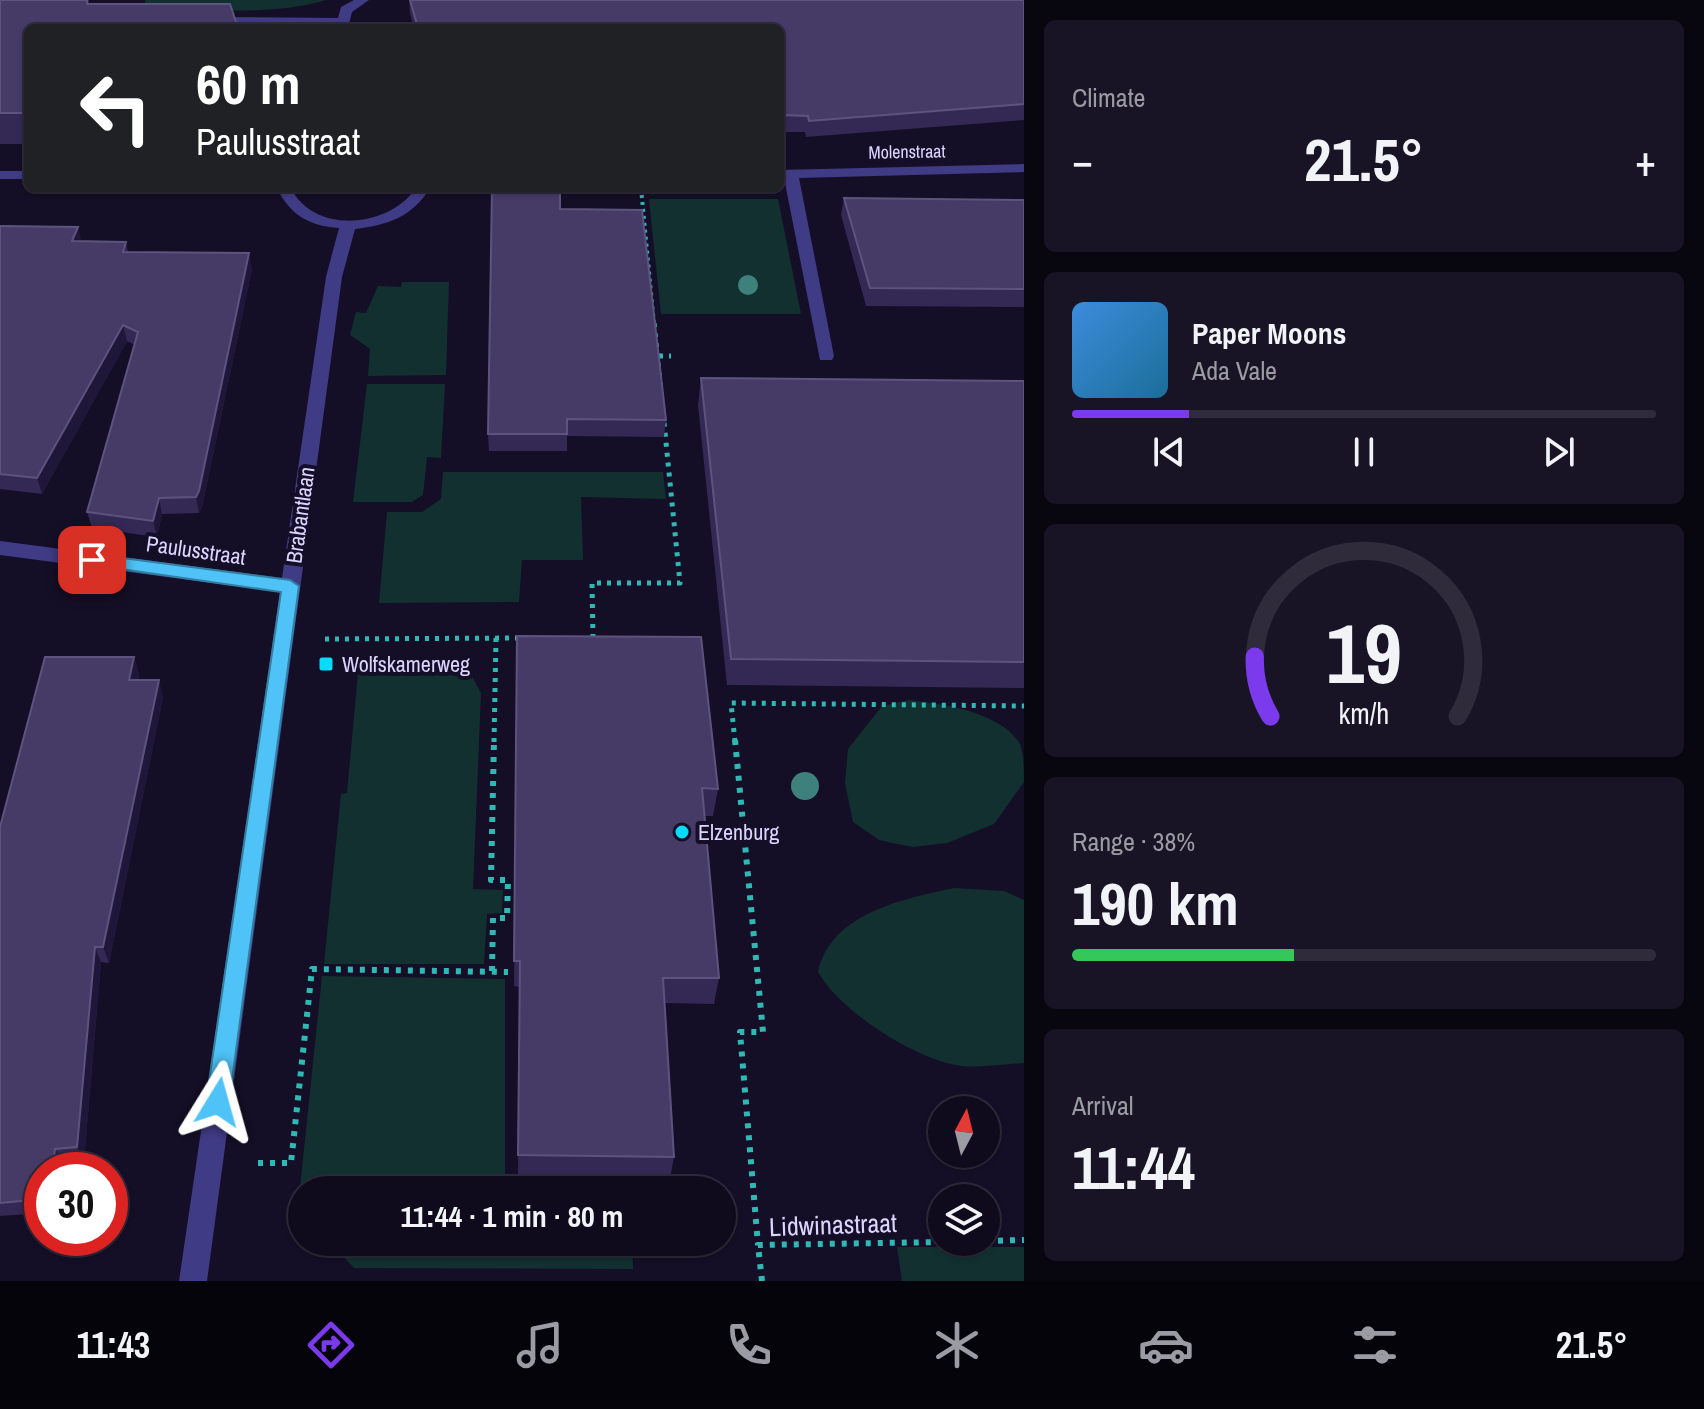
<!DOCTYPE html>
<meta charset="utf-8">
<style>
:root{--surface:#0f0b1c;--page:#181425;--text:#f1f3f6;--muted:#9b9ba3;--line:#2f2b3b;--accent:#7c3aed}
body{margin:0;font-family:"Archivo Narrow",sans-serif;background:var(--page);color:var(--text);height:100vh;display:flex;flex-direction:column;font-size:30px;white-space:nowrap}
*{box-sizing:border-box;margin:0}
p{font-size:26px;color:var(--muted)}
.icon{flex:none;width:44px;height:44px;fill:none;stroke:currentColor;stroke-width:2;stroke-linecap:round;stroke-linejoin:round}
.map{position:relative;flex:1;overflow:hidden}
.drawer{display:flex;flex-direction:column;gap:20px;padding:20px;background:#08060f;width:680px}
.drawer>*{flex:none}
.hud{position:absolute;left:24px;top:24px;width:760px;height:168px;border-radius:12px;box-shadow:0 2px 6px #0004,0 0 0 2px var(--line);background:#202124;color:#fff;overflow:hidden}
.needle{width:52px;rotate:7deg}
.tools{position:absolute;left:928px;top:1096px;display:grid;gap:16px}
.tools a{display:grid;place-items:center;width:72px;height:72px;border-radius:50%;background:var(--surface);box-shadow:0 2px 6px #0004,0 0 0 2px var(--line);font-size:40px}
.speed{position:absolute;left:24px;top:1152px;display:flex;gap:16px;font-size:40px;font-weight:700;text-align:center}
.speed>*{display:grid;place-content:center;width:104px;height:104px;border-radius:50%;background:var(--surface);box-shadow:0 2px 6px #0004,0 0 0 2px var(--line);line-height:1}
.speed .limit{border:12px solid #d22;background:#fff;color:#111}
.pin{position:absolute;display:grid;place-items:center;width:68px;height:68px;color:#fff;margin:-34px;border-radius:16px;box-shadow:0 4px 12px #0006}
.me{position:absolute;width:88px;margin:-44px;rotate:8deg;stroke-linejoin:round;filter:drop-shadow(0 0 6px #0008)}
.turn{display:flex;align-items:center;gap:28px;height:168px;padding:0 40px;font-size:36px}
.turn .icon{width:104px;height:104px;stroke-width:2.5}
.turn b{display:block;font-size:56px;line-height:68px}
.big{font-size:60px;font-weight:800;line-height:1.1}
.drawer .widget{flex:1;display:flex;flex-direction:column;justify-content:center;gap:12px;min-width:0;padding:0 28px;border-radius:12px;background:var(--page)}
.drawer .dial{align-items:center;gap:0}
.dial svg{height:208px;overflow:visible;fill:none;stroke:var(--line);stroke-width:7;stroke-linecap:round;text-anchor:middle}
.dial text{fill:var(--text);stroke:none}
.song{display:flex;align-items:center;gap:24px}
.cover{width:96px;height:96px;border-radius:12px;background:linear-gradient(135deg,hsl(210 70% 55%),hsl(200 70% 35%))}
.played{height:8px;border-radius:4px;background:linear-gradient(90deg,var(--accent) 20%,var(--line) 20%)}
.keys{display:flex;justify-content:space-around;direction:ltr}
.heat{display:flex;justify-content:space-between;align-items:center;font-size:44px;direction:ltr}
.charge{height:12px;border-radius:6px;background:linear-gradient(90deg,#34c759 38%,var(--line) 0)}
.trip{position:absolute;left:288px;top:1176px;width:448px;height:80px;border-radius:40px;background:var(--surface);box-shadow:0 2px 6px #0004,0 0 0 2px var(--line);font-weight:800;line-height:80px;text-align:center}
.tab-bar{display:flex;height:128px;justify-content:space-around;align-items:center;background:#06040b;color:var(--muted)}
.tab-bar .icon{width:56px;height:56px}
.tab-bar .on{color:var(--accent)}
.tab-bar b{font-size:36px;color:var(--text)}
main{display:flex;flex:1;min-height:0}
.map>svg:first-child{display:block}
.green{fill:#123030}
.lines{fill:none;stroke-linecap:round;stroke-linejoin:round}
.path-far2{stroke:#30b8b4;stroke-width:4;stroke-dasharray:3 4;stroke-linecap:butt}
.path-far1{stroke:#30b8b4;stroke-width:5;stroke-dasharray:4 6;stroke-linecap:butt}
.path{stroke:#30b8b4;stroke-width:6;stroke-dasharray:5 7;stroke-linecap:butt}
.minor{fill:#403b85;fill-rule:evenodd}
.tree{fill:#3e817c}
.wall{fill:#332954}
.shaded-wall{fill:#1f173a}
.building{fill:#453b66;stroke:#5c547e;stroke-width:2}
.route{fill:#4fc3f7;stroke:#337fa1;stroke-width:2}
.poi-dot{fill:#03dcfd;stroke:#140f26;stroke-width:3}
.labels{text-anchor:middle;stroke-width:8;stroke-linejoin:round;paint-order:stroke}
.far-street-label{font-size:18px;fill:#dbd5ff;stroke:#140f26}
.street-label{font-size:22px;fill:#dbd5ff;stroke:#140f26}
.poi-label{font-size:22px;fill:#dbd5ff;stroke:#140f26;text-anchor:start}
.near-street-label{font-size:26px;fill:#dbd5ff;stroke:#140f26}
</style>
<main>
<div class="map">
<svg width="1024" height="1281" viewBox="0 0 1024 1281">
<rect width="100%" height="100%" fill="#140f26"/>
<!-- green -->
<path class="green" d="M 145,0 L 326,0 C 269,17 205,8 146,8 Z
M 649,199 L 778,199 L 801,314 L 661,314 Z
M 402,282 L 449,282 L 446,375 L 368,376 L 370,349 L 350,335 L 356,312 L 366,313 L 378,286 L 401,287 Z
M 367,384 L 445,384 L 441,458 L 427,457 L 423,495 L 412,502 L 353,502 Z
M 443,472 L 663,472 L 666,499 L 581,497 L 583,560 L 522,560 L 519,602 L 379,603 L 387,512 L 422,512 L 441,499 Z
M 359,662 L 455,663 L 470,673 L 481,693 L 473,889 L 503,890 L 502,913 L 487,914 L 484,964 L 324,964 L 341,794 L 347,793 Z
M 909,700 C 944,704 1001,712 1020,744 C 1024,755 1024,770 1024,782 L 994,824 L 947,843 L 913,847 L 892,843 L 879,840 L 853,822 L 845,783 L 848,749 L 882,706 Z
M 954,888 L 1004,891 L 1024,900 L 1024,1063 C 1003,1064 976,1069 955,1065 C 911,1056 840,1011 818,972 C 831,913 903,899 954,888 Z
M 322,976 L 505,979 L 505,1188 L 540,1190 L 302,1190 L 302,1211 L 298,1207 Z
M 330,1242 L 632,1242 L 633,1269 L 354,1268 Z
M 897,1247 L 1024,1247 L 1024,1281 L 902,1281 Z"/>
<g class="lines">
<!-- path-far2 -->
<path class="path-far2" d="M 641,188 L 654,324"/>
<!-- path-far1 -->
<path class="path-far1" d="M 659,356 L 671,356
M 593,638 L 592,583 L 680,583 L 654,322
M 325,639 L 523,638
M 494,742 L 496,638
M 735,742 L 731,703 L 1024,706"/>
<!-- path -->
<path class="path" d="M 735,740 L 763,1032 L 740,1032 L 758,1245
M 492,971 L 493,918 L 507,918 L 508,880 L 491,880 L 494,740
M 258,1163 L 291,1163 L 312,969 L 508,972
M 986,1241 L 1024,1240
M 762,1281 L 758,1245 L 942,1242"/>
<!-- minor -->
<path class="minor" d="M 354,0 L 369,0 L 352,12 L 348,28 L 209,25 L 203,21 L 209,17 L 338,18 L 341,7 Z
M 1024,164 L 1024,172 L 799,178 L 834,356 L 832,360 L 820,360 L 784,178 L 780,178 L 780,170 Z
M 0,171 L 28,171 L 28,179 L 0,179 Z
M 277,188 L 291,188 C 314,235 389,228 416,188 L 430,188 C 412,217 388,225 355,229 L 342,277 L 207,1281 L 179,1281 L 280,592 L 0,555 L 0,541 L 282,578 L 326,277 L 339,228 C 309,226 290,215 277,188 Z"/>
</g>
<!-- trees -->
<g class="tree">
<circle cx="748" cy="285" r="10"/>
<circle cx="805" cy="786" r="14"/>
</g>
<!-- wall -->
<path class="wall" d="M 0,0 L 89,0 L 89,4 L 28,28 L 28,144 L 0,144 Z
M 409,0 L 1024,0 L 1024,120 L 806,137 L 805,132 L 780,132 L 780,28 L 414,28 L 410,13 Z
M 844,198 L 1024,200 L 1024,307 L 866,306 L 841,215 Z
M 560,209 L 666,420 L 664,437 L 567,436 L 567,451 L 489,451 L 488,434 Z
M 0,226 L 78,227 L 81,241 L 126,242 L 128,252 L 252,269 L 202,507 L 199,513 L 162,514 L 157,537 L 92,528 L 87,512 L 135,345 L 127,341 L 42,494 L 0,489 Z
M 701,378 L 1024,381 L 1024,688 L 727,685 L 698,405 Z
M 517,636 L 718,789 L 713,816 L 705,816 L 719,978 L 714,1004 L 664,1003 L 674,1157 L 670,1179 L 518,1177 L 519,987 L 514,986 Z
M 134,657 L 139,674 L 138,680 L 163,697 L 109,963 L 101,962 L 84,1161 L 63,1162 L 42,1170 L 42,1213 L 0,1216 L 0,827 Z"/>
<!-- shaded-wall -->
<path class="shaded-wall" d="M 78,227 L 82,243 L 72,241 Z
M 249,253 L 252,269 L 202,507 L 199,513 L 196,497 Z
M 123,325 L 127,341 L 42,494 L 37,478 Z
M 159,498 L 162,514 L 157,537 L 153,521 Z
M 134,657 L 139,674 L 134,697 L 129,680 Z
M 159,680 L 163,697 L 109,963 L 103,947 Z
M 95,947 L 101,962 L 84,1161 L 77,1147 Z
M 55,1149 L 63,1162 L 62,1170 L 53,1170 Z"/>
<!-- building -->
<path class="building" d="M 0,0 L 87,0 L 87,4 L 230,4 L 238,28 L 28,28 L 28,113 L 0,113 Z
M 410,0 L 1024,0 L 1024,104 L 809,121 L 808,116 L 780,115 L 780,28 L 418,28 Z
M 492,188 L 560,188 L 560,209 L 642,210 L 666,420 L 567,419 L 567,434 L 488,434 Z
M 844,198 L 1024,200 L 1024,289 L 870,288 Z
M 0,226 L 78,227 L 72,241 L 126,242 L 123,252 L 249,253 L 199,491 L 196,497 L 159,498 L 153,521 L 87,512 L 138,332 L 123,325 L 37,478 L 0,474 Z
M 701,378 L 1024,381 L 1024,662 L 731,659 Z
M 517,636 L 701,637 L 718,789 L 702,788 L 719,978 L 663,978 L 674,1157 L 518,1155 L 520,961 L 514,961 Z
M 45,657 L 134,657 L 129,680 L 159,680 L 103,947 L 95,947 L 77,1147 L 55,1149 L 53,1170 L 42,1170 L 42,1199 L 0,1203 L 0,827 Z"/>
<!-- route -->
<path class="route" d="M 92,554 L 290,580 L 299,586 L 229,1102 L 226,1110 L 218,1113 L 209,1110 L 206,1102 L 281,592 L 86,564 L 84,560 Z"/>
<!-- markers -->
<g class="poi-dot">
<rect x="318" y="656" width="16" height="16" rx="4"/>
<circle cx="682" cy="832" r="8"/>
</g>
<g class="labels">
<!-- far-street labels -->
<g class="far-street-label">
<text transform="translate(907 152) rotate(-1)" y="6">Molenstraat</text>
</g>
<!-- street labels -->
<g class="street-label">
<text transform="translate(300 515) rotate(-82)" y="8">Brabantlaan</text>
<text transform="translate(196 550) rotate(8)" y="8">Paulusstraat</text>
</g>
<!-- poi labels -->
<g class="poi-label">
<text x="342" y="672">Wolfskamerweg</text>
<text x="698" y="840">Elzenburg</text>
</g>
<!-- near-street labels -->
<g class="near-street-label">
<text transform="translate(833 1225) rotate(-2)" y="9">Lidwinastraat</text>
</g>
</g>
</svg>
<div class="tools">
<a><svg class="needle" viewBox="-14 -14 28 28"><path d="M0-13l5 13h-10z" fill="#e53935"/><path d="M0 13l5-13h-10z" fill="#9b9ba3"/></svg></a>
<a><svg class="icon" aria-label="layers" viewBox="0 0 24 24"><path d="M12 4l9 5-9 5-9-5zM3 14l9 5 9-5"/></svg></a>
</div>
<div class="speed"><div class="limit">30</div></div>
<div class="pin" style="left:92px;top:560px;background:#d93025"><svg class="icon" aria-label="arrive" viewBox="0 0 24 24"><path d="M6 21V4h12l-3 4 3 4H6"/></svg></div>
<svg class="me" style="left:218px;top:1102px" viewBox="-20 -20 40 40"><path d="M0-17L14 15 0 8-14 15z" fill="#4fc3f7" stroke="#fff" stroke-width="4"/></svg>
<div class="trip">11:44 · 1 min · 80 m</div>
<div class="hud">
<div class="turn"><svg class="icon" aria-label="left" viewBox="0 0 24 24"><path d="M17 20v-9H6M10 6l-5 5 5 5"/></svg><div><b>60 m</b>Paulusstraat</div></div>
</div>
</div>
<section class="drawer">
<div class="widget"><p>Climate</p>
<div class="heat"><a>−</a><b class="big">21.5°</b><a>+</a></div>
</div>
<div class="widget">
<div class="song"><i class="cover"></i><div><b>Paper Moons</b><p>Ada Vale</p></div></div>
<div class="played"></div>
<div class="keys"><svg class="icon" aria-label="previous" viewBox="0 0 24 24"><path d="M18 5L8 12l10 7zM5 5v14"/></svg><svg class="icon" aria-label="pause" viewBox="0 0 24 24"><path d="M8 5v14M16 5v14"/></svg><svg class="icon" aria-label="next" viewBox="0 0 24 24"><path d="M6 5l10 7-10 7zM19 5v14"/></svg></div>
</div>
<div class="widget dial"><svg viewBox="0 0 100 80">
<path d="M14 69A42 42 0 1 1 86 69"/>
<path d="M14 69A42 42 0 0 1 8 46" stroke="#7c3aed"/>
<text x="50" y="56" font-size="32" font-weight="700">19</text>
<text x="50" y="72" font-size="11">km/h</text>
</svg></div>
<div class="widget"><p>Range · 38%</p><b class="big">190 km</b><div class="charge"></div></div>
<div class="widget"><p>Arrival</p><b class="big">11:44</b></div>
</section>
</main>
<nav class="tab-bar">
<b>11:43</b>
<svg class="icon on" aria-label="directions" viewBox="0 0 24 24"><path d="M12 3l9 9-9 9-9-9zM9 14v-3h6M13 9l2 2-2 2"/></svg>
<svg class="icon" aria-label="music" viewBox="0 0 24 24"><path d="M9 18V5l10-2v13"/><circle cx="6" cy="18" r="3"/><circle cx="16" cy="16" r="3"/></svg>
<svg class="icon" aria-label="phone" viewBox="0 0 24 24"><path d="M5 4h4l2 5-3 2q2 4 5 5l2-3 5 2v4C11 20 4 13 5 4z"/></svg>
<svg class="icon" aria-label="climate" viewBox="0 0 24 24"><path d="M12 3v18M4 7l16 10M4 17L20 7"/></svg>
<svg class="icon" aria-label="car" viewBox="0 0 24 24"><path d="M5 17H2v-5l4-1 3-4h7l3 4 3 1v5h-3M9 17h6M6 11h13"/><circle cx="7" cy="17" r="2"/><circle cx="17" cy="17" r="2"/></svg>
<svg class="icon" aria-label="filters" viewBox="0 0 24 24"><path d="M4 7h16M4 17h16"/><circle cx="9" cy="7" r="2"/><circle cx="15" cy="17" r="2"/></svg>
<b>21.5°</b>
</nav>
